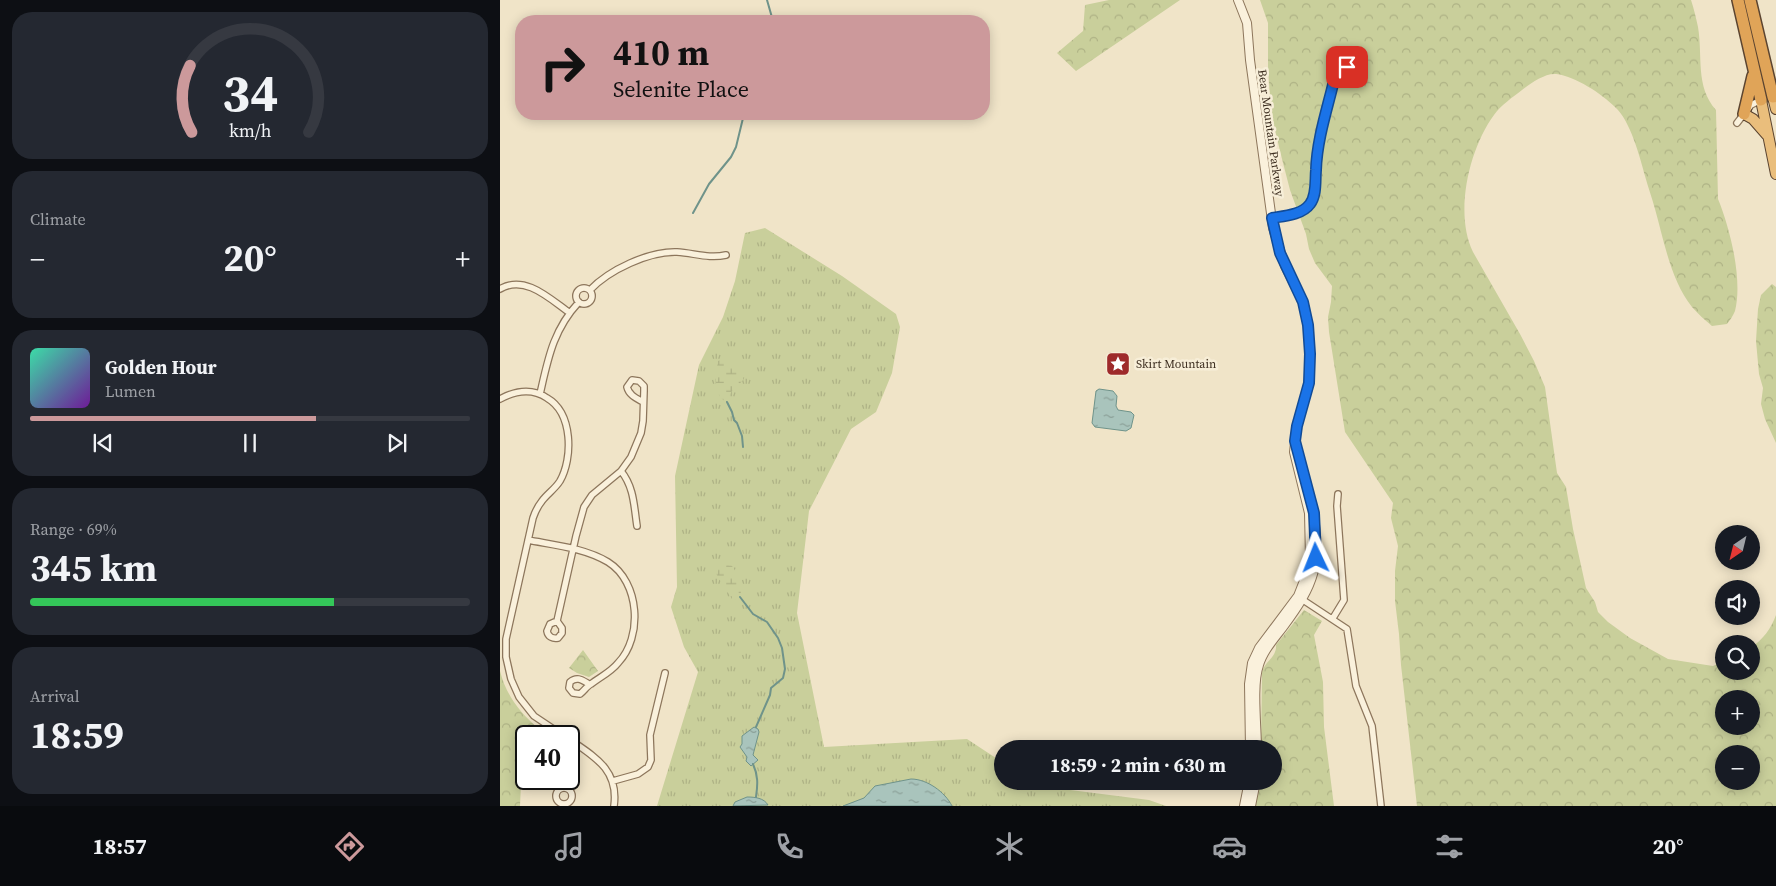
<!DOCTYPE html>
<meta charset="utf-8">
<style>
:root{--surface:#171b24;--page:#242831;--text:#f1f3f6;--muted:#9ea1a6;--line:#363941;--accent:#cc999b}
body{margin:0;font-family:"Source Serif 4",serif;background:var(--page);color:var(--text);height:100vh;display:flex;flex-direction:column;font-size:19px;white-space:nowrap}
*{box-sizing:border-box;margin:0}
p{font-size:16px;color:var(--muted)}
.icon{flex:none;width:28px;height:28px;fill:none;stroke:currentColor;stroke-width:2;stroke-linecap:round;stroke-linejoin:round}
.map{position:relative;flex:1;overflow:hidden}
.drawer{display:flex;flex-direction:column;gap:12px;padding:12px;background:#0d0f14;width:500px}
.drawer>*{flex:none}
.guide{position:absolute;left:15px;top:15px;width:475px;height:105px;border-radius:20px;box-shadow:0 2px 12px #0003;background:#cc999b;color:#111;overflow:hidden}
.needle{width:32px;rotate:215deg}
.tools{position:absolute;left:1215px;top:525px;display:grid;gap:10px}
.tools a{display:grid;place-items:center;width:45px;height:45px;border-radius:50%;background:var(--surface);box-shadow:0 2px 12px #0003;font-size:25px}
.speed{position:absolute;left:15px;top:725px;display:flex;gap:10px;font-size:25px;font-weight:700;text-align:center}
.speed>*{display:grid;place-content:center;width:65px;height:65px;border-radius:50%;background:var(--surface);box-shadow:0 2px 12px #0003;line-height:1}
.speed .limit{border:2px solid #111;border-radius:8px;background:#fff;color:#111}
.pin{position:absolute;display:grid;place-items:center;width:42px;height:42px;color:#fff;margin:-21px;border-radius:10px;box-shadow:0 2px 8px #0006}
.me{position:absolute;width:55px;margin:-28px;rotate:358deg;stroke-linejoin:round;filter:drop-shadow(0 0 4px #0008)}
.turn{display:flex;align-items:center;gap:18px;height:105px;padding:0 15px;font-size:22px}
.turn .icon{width:65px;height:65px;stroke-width:2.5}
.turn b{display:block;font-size:35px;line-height:42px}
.big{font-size:38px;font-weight:700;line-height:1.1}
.drawer .card{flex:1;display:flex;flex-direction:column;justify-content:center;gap:8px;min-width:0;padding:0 18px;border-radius:20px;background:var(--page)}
.drawer .dial{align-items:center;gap:0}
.dial svg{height:130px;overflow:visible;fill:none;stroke:var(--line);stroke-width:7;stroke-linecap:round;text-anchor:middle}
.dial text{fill:var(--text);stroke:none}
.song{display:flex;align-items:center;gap:15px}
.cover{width:60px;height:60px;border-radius:8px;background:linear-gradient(135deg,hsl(160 70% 55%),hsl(280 70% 35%))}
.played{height:5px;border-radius:2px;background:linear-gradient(90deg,var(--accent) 65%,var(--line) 65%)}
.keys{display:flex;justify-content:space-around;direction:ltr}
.heat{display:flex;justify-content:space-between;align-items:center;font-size:28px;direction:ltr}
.charge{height:8px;border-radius:4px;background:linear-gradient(90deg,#34c759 69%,var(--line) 0)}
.trip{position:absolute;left:494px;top:740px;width:288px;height:50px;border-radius:25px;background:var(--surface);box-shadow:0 2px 12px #0003;font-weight:700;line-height:50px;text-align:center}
.dock{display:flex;height:80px;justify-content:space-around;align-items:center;background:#090b0e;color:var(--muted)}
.dock .icon{width:35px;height:35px}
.dock .active{color:var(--accent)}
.dock b{font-size:22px;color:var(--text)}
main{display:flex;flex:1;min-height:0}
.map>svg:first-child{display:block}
.grass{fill:url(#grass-tufts)}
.forest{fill:url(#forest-crowns);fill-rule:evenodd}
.wetland{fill:url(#wetland-marsh)}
.water{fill:url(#water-ripples);stroke:#6f938a}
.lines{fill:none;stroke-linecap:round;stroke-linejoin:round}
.stream{stroke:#6f938a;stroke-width:2}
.minor-casing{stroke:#8d765c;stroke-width:8}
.tertiary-casing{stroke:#8d765c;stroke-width:10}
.trunk-casing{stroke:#5b4430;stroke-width:12}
.motorway-casing{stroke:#5b4430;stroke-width:14}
.minor{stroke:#faf1dc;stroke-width:5.5}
.tertiary{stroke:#faf1dc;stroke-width:8}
.trunk{stroke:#eabe7c;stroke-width:10}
.motorway{stroke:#e0a458;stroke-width:11}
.route-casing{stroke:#114b97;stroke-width:12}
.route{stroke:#1a73e8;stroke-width:9}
.labels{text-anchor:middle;stroke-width:5;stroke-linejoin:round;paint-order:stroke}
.street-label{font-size:12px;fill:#3d2e20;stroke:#f7eed8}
.poi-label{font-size:12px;fill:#3d2e20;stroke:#f7eed8;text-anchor:start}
</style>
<main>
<section class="drawer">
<div class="card dial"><svg viewBox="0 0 100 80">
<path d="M14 69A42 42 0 1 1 86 69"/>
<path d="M14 69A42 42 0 0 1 13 28" stroke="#cc999b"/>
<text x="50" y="56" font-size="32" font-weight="700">34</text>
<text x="50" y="72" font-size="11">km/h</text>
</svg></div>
<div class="card"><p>Climate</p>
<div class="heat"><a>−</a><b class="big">20°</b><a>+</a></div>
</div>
<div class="card">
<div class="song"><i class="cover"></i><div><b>Golden Hour</b><p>Lumen</p></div></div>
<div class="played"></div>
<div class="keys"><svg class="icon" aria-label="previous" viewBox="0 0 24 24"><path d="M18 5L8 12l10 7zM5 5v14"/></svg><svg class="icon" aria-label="pause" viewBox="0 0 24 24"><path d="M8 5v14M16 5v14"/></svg><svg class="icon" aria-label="next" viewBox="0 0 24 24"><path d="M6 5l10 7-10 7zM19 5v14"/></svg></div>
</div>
<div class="card"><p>Range · 69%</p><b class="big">345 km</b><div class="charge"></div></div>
<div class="card"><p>Arrival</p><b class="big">18:59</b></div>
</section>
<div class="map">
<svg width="1276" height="806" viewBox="0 0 1276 806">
<defs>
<pattern id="grass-tufts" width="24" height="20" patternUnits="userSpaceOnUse" patternTransform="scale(1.25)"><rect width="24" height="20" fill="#c9cf9b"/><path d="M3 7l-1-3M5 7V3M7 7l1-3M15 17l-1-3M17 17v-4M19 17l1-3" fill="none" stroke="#aeb285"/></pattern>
<pattern id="forest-crowns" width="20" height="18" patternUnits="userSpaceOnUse" patternTransform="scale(1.25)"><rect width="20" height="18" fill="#c9cf9b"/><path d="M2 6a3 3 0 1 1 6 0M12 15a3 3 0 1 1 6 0" fill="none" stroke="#aeb285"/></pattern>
<pattern id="wetland-marsh" width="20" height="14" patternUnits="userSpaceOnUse" patternTransform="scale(1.25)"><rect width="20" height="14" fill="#c9cf9b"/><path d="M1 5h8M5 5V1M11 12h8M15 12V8" fill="none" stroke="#aeb285"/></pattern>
<pattern id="water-ripples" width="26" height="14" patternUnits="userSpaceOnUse" patternTransform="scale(1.25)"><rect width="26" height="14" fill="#a9c4bc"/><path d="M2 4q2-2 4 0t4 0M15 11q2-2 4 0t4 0" fill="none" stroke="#8ba098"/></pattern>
</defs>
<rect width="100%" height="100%" fill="#f0e4c8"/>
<!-- grass -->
<path class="grass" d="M 265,228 L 342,276 L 396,314 L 400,327 L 392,373 L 376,412 L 351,429 L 309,511 L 297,613 L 324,747 L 467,739 L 502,762 L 502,781 L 531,781 L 539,786 L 649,800 L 666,806 L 157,806 L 198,672 L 184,647 L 171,607 L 177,587 L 175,476 L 199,365 L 223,317 L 235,281 L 245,233 Z"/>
<!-- forest -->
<path class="forest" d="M 609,0 L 680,0 L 576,71 L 557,53 L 583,31 L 585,5 Z
M 760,0 L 1191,0 C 1194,9 1196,18 1198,27 C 1203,57 1195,86 1216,110 L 1218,199 C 1230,228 1243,280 1235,311 C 1233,316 1230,320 1227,324 L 1212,326 C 1205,320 1198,314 1192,307 C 1171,281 1164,241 1155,209 C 1152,198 1148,187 1145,176 C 1140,157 1130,120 1115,107 C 1102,94 1075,76 1056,74 C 1045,73 1031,83 1022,90 C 1013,97 1001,105 994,115 C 969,149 954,213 973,252 L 1020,334 L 1034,361 L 1045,387 L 1057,473 L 1066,487 L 1073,529 L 1086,588 L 1095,602 L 1098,612 L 1108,622 L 1130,638 L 1168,659 L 1213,666 L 1224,661 L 1224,671 L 1251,671 L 1251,648 C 1263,639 1271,629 1276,615 L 1276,806 L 917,806 L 901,665 L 899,634 L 895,601 L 895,571 L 898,546 L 891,518 L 893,503 L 845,432 L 829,332 L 828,317 L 831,302 L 832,286 L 815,263 L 809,249 L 806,234 L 790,190 L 782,159 L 774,126 L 770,98 L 768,66 L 768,23 ZM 1224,699 L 1251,699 L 1251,726 L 1224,726 ZM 1224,754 L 1251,754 L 1251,781 L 1224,781 Z
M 1272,284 L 1276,287 L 1276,443 L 1265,419 L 1261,404 L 1263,388 L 1259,374 L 1256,341 L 1258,309 L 1261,295 Z
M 804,610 L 822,621 L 814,635 L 823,682 L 824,727 L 834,806 L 755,806 L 761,781 L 772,781 L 772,749 L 761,749 L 762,672 C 765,661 777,657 776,645 Z
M 83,650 L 98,671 L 89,677 L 77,673 L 69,668 Z
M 0,671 C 6,695 20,713 39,729 L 34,736 L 26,736 L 26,753 L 22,762 L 20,806 L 0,806 Z"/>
<!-- wetland -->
<path class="wetland" d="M 222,359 L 235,363 L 245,375 C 244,383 236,384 232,391 C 229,395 230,398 227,402 C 212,396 216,374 218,361 Z
M 228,565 L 232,566 C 239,576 246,590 237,600 L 232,599 C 228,591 216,576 215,570 L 221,566 Z"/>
<!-- water -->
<path class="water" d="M 599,389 L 613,391 L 617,396 L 616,406 L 618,410 L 631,412 L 634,415 L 631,428 L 626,431 L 595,427 L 592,423 L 596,391 Z
M 254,727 L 258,729 L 259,732 L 253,755 L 258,760 L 251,766 L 246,761 L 247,757 L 240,747 L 242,744 L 242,736 Z
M 411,779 C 427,779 445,792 452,806 L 343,806 L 364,798 L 375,786 Z
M 247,797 C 255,797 264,798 268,805 L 233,806 L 235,802 Z"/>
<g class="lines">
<!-- stream -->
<path class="stream" d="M 267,0 L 273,21
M 193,213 L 209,184 L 231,157 L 236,147 L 244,114
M 227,402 L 232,412 L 234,420 L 237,423 L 242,436 L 243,447
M 240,597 L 253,614 L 267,622 L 278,638 L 282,648 L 285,669 L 283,678 L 271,688 L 270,695 L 256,727
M 253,764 C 258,775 258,784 256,797"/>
<defs>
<path id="minor" d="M831 65a8 8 0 1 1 16 0a8 8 0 1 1-16 0Z
M 1237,123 L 1251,105 L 1261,100
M 772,218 C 787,215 806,214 813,199 L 818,150 L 836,73
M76 296a8 8 0 1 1 16 0a8 8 0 1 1-16 0Z
M 0,289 C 25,274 50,299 70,313
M 90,290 C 109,270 149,251 177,252 C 194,253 209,259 226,255
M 40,394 C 48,359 53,330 79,302
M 0,399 C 15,391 32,388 47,398 C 73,413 73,458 60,481 C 55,489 47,494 42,501 C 38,506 35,512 33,518 L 6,639 L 6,657 L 11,679 L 19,697 L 34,716 L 64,736
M 121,471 C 134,487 134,506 137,526
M 28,540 C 54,545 85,548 108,562 C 140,582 143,637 118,663 C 111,672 100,677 91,684 C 87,686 84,691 80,694 L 73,693 L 69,688 L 70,682 C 77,676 82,680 89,684
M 800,598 L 847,629 L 856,686 L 872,726 L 881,806
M 833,618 L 844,600 L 837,506 L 838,494
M 57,621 L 76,536 L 84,507 L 92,495 L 121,471 L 131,457 L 141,433 L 143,421 L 144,391 L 144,386 L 139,381 L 132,380 L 127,387 C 129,395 136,398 143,402
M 57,621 L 62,628 L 62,633 L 58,638 C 53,639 48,637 47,631 L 50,624 Z
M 69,739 C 95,757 119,770 114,806
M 69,755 L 76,745
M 60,779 L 61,788
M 113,781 L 138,774 L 148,767 L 151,760 L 150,735 L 165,673
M56 796a8 8 0 1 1 16 0a8 8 0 1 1-16 0Z"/>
<path id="tertiary" d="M 738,0 L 747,23 L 750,60 L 773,228 L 785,266 L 803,301 L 808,325 L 810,354 L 809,383 L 797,426 L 794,452 L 809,513 L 810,558 L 809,568 L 798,596 L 759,648 L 752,663 L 749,684 L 750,749
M 757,749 C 757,727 752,684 759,665 C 763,651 774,639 783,627 C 815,584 822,564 813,510
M 744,806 L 749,781
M 751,806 L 756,781"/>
<path id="trunk" d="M 1273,97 L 1276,109
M 1261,100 L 1276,174
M 1244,114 L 1253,119 L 1267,135"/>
<path id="motorway" d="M 1238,0 L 1261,100
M 1250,0 L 1273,97
M 1244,114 L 1253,76"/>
</defs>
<!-- minor casing -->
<use href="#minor" class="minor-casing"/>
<!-- tertiary casing -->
<use href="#tertiary" class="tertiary-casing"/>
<!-- trunk casing -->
<use href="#trunk" class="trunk-casing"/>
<!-- motorway casing -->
<use href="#motorway" class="motorway-casing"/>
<!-- minor -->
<use href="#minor" class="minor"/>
<!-- tertiary -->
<use href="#tertiary" class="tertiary"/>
<!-- trunk -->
<use href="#trunk" class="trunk"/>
<!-- motorway -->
<use href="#motorway" class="motorway"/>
</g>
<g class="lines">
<defs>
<path id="route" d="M 816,558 L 814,513 L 795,441 L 797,426 L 809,383 L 810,354 L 808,325 L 803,302 L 780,253 L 772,218 C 784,216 802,215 810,204 C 817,195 815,180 816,170 C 817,137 829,104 836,72 L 843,72 L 847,67"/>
</defs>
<!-- route casing -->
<use href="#route" class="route-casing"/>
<!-- route -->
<use href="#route" class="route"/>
</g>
<!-- icons -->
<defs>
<symbol id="sight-square" viewBox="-11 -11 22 22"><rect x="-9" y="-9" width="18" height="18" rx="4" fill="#9e2a2b" stroke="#f7eed8"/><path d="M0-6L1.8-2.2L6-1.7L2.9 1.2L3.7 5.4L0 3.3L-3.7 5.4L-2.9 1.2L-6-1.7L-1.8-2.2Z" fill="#fff"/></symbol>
</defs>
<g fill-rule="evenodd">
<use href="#sight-square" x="604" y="350" width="28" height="28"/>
</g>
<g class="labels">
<!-- street labels -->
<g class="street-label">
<text transform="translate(771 133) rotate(82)" y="4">Bear Mountain Parkway</text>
</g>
<!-- poi labels -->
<g class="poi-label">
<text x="636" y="368">Skirt Mountain</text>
</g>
</g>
</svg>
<div class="tools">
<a><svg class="needle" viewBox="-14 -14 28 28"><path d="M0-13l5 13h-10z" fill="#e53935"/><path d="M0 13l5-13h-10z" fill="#9ea1a6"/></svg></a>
<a><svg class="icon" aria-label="sound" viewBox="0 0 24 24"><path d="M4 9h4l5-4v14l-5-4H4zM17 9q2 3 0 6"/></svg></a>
<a><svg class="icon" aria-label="search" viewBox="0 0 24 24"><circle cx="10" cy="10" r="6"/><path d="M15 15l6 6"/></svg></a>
<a>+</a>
<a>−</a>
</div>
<div class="speed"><div class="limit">40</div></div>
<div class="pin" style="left:847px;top:67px;background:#d93025"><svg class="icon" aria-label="arrive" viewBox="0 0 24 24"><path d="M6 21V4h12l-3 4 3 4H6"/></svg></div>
<svg class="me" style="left:816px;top:558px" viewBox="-20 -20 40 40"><path d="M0-17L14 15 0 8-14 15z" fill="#1a73e8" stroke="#fff" stroke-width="4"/></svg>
<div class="trip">18:59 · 2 min · 630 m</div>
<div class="guide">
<div class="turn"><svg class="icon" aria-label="right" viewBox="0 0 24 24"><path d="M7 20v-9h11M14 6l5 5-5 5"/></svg><div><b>410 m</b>Selenite Place</div></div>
</div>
</div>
</main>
<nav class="dock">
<b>18:57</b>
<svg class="icon active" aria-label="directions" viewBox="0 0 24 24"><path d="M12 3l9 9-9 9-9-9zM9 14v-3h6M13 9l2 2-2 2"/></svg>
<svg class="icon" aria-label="music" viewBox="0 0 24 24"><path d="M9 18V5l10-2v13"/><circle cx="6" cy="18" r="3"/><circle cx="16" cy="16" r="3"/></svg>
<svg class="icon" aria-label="phone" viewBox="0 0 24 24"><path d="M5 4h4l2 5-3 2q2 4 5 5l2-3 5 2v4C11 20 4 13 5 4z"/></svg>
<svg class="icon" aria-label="climate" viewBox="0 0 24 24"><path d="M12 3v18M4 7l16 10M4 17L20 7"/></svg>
<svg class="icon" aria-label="car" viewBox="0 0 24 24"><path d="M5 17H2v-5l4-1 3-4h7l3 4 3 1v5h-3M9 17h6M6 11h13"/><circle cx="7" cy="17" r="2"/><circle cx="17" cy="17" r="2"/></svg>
<svg class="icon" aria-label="filters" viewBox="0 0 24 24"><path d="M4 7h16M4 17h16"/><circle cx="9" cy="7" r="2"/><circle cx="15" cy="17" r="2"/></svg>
<b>20°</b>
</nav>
